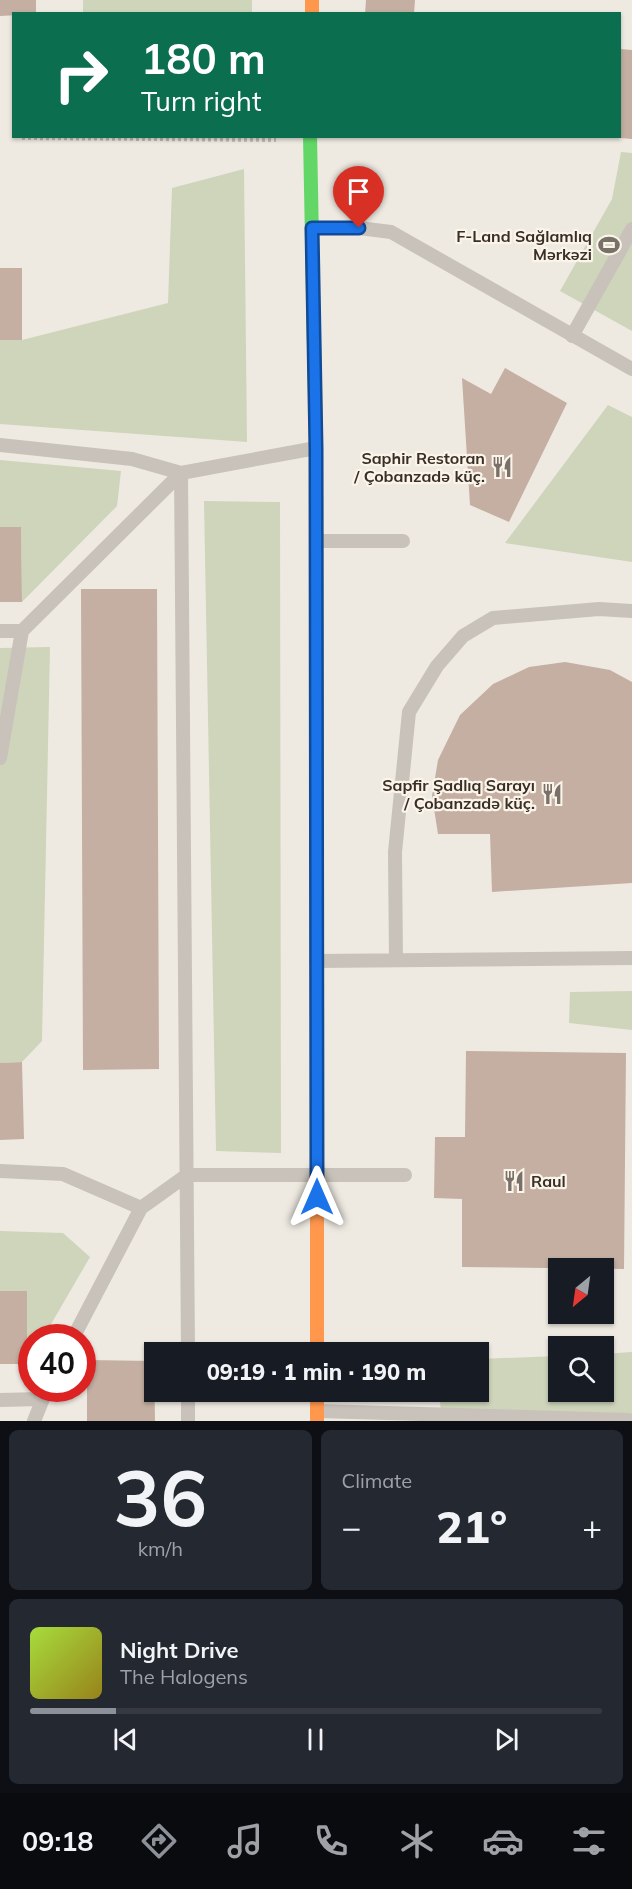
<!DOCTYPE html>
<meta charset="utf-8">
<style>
:root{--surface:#171b24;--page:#242831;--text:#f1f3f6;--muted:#9ea1a6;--line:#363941;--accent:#8c9099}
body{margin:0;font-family:Mulish,sans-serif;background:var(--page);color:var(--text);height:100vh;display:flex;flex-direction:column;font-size:22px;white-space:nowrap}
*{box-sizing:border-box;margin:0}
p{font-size:20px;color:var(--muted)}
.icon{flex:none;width:33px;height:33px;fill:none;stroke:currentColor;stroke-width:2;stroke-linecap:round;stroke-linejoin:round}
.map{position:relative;height:1421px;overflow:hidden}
.side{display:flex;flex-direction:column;gap:9px;padding:9px;background:#0d0f14;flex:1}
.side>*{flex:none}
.banner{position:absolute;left:12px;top:12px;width:609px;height:126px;border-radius:0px;box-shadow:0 2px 4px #0004;background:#0b6e4f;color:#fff;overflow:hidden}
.needle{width:39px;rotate:209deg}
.tools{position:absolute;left:548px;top:1258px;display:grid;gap:12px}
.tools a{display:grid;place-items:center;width:66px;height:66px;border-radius:0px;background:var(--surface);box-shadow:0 2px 4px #0004;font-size:30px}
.speed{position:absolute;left:18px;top:1324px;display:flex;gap:12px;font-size:30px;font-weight:700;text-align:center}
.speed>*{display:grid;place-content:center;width:78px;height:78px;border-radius:50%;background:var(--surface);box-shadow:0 2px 4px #0004;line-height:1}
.speed .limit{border:9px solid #d22;background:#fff;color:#111}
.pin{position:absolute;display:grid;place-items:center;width:51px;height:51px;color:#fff;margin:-62px -26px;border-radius:50% 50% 50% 0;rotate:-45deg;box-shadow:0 0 6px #0007}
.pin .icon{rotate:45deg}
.me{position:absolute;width:66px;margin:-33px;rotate:0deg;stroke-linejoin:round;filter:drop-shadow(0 0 4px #0008)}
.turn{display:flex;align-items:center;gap:21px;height:126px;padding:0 30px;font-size:27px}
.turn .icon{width:78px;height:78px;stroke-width:2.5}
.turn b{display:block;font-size:42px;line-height:51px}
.big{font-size:45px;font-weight:800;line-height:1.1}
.side .tile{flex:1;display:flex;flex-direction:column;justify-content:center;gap:9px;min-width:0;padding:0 21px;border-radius:9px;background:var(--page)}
.side .dial{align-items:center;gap:0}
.dial b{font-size:78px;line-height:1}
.song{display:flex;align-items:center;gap:18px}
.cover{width:72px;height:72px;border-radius:9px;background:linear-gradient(135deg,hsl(80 70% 55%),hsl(50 70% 35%))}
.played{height:6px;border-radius:3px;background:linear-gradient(90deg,var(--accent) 15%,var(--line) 15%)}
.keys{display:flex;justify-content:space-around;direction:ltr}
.heat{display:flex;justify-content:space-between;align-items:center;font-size:33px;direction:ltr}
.side .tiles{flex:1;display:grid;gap:9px;grid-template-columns:1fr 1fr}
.tile:last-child{grid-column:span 2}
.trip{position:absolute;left:144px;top:1342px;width:345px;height:60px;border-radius:0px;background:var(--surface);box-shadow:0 2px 4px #0004;font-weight:800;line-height:60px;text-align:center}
.tabs{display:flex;height:96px;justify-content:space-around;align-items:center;background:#090b0e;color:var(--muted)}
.tabs .icon{width:42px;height:42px}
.tabs .selected{color:var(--accent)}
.tabs b{font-size:27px;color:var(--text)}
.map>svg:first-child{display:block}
.green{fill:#ced5bb}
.building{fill:#c4afa2}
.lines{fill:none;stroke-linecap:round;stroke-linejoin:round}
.path{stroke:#c0bab3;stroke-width:4;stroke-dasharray:3 3;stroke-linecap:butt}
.lane{stroke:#c8c2ba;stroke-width:14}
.fast{stroke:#63d668;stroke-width:14}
.slow{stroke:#ff974d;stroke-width:14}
.route-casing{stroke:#114b97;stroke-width:15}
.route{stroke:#1a73e8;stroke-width:10}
.labels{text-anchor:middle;stroke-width:4.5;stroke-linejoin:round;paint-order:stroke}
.poi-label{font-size:16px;font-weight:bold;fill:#392f28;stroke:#fbf4e9;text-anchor:end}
</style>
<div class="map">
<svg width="632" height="1421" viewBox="0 0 632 1421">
<rect width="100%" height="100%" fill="#eeeae2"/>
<!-- green -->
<path class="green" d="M 83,0 L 252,0 L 252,13 L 83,13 Z
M 621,152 L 632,153 L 632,331 L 560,291 L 612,199 Z
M 244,169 L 247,442 L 0,424 L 0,340 L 22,340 L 168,303 L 172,188 Z
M 608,405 L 632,417 L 632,562 L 505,543 Z
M 0,460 L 121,471 L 117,506 L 22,602 L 21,528 L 0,527 Z
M 204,501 L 280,502 L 281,1153 L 216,1151 Z
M 50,647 L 42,1041 L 22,1062 L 0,1063 L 0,648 Z
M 632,991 L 632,1030 L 569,1023 L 570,992 Z
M 0,1231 L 63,1233 L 90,1257 L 43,1338 L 32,1338 L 31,1357 L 27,1364 L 27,1292 L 0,1291 Z
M 632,1352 L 632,1421 L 442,1421 L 439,1392 L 478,1392 L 479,1359 L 558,1356 L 558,1392 L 603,1392 L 603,1354 Z"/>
<!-- building -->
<path class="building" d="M 0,0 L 36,0 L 36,14 L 0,16 Z
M 366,0 L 415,0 L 414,14 L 365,14 Z
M 620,49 L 632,50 L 632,139 L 620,138 Z
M 0,268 L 22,268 L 22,340 L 0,340 Z
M 505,368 L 567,403 L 509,522 L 470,505 L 462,378 L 491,394 Z
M 0,527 L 21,527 L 22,602 L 0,602 Z
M 81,589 L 157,589 L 159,1069 L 83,1070 Z
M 565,662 L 610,670 L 632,682 L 632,883 L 492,892 L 490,834 L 438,834 L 432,796 L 438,760 L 460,715 L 493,684 L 529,667 Z
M 466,1051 L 626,1053 L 624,1269 L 462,1267 L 462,1199 L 434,1198 L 435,1137 L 465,1137 Z
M 22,1062 L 24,1139 L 0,1140 L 0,1063 Z
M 0,1291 L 27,1291 L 27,1364 L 0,1364 Z
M 87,1360 L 154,1361 L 155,1421 L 87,1421 Z"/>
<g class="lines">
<!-- path -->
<path class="path" d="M 22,138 L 276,140"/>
<!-- lane -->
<path class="lane" d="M 312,228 L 359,228 L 391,232 L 632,369
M 572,336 L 632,229
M 0,445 L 132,459 L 181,473 L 316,448
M 316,541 L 403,541
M 0,631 L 22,631 L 181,473 L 188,1353
M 0,758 L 22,631
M 396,960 L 395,852 L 409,712 L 437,666 L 463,636 L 493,618 L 599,609 L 632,611
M 316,961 L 632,958
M 0,1171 L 63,1174 L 141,1208
M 73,1338 L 141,1208 L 187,1175 L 405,1175
M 188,1392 L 188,1421
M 0,1400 L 41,1399
M 317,1411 L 628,1420
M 34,1421 L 47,1389"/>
<!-- fast -->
<path class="fast" d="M 310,136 L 316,448 L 317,961"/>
<!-- slow -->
<path class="slow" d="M 312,0 L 312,14
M 317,961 L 317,1353
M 317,1392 L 317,1421"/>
</g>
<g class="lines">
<defs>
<path id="route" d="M 317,1197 L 316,448 L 312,228 L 359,228"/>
</defs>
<!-- route casing -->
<use href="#route" class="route-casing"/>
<!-- route -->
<use href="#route" class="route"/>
</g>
<!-- icons -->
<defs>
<symbol id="stadium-bare" viewBox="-9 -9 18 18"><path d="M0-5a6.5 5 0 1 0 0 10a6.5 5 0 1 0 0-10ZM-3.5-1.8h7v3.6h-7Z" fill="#787069" stroke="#fbf4e9" stroke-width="2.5" paint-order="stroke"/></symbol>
<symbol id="restaurant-bare" viewBox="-9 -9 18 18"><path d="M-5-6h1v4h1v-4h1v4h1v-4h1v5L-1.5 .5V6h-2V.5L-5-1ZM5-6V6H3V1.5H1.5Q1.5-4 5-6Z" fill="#787069" stroke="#fbf4e9" stroke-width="2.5" paint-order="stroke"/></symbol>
</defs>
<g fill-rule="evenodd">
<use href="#stadium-bare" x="594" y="230" width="30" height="30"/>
<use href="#restaurant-bare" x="487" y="452" width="30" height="30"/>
<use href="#restaurant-bare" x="537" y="779" width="30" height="30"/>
<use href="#restaurant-bare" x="499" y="1166" width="30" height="30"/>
</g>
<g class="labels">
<!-- poi labels -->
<g class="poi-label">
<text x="592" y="242">F-Land Sağlamlıq<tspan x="592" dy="18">Mərkəzi</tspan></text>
<text x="485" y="464">Saphir Restoran<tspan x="485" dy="18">/ Çobanzadə küç.</tspan></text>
<text x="535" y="791">Sapfir Şadlıq Sarayı<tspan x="535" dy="18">/ Çobanzadə küç.</tspan></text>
<text x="531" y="1187" text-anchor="start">Raul</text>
</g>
</g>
</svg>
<div class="tools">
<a><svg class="needle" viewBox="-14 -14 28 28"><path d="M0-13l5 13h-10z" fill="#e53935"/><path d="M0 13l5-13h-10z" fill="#9ea1a6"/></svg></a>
<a><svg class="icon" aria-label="search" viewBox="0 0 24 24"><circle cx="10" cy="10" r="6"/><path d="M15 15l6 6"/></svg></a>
</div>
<div class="speed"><div class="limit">40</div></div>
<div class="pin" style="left:359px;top:228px;background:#d93025"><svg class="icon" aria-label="arrive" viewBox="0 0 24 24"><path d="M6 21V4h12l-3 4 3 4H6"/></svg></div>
<svg class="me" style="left:317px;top:1197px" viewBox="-20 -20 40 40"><path d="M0-17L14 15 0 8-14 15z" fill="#1a73e8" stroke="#fff" stroke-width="4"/></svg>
<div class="trip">09:19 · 1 min · 190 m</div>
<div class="banner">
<div class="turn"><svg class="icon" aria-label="right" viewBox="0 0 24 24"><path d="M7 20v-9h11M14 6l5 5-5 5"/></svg><div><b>180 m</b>Turn right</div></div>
</div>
</div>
<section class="side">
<div class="tiles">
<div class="tile dial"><b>36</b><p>km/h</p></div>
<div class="tile"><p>Climate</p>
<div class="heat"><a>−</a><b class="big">21°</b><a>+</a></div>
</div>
<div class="tile">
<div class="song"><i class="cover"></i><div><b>Night Drive</b><p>The Halogens</p></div></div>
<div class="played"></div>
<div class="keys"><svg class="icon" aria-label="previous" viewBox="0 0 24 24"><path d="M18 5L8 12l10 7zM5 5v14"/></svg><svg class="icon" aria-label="pause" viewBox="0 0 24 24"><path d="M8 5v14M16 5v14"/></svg><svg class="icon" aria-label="next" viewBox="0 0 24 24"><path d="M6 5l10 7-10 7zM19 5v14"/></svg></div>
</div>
</div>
</section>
<nav class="tabs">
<b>09:18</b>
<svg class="icon selected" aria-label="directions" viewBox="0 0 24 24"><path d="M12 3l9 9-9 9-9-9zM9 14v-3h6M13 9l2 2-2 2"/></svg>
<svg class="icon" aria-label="music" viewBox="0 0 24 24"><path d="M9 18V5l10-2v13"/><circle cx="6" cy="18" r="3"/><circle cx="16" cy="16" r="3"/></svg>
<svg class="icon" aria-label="phone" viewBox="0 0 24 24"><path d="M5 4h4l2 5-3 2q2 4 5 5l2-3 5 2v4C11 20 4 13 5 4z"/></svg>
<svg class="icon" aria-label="climate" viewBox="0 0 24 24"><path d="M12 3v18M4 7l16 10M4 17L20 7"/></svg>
<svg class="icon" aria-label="car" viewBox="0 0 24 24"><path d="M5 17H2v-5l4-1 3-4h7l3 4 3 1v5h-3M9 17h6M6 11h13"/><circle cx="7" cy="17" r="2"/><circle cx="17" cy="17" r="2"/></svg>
<svg class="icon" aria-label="filters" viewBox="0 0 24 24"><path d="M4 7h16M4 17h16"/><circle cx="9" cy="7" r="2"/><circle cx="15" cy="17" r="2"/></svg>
</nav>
